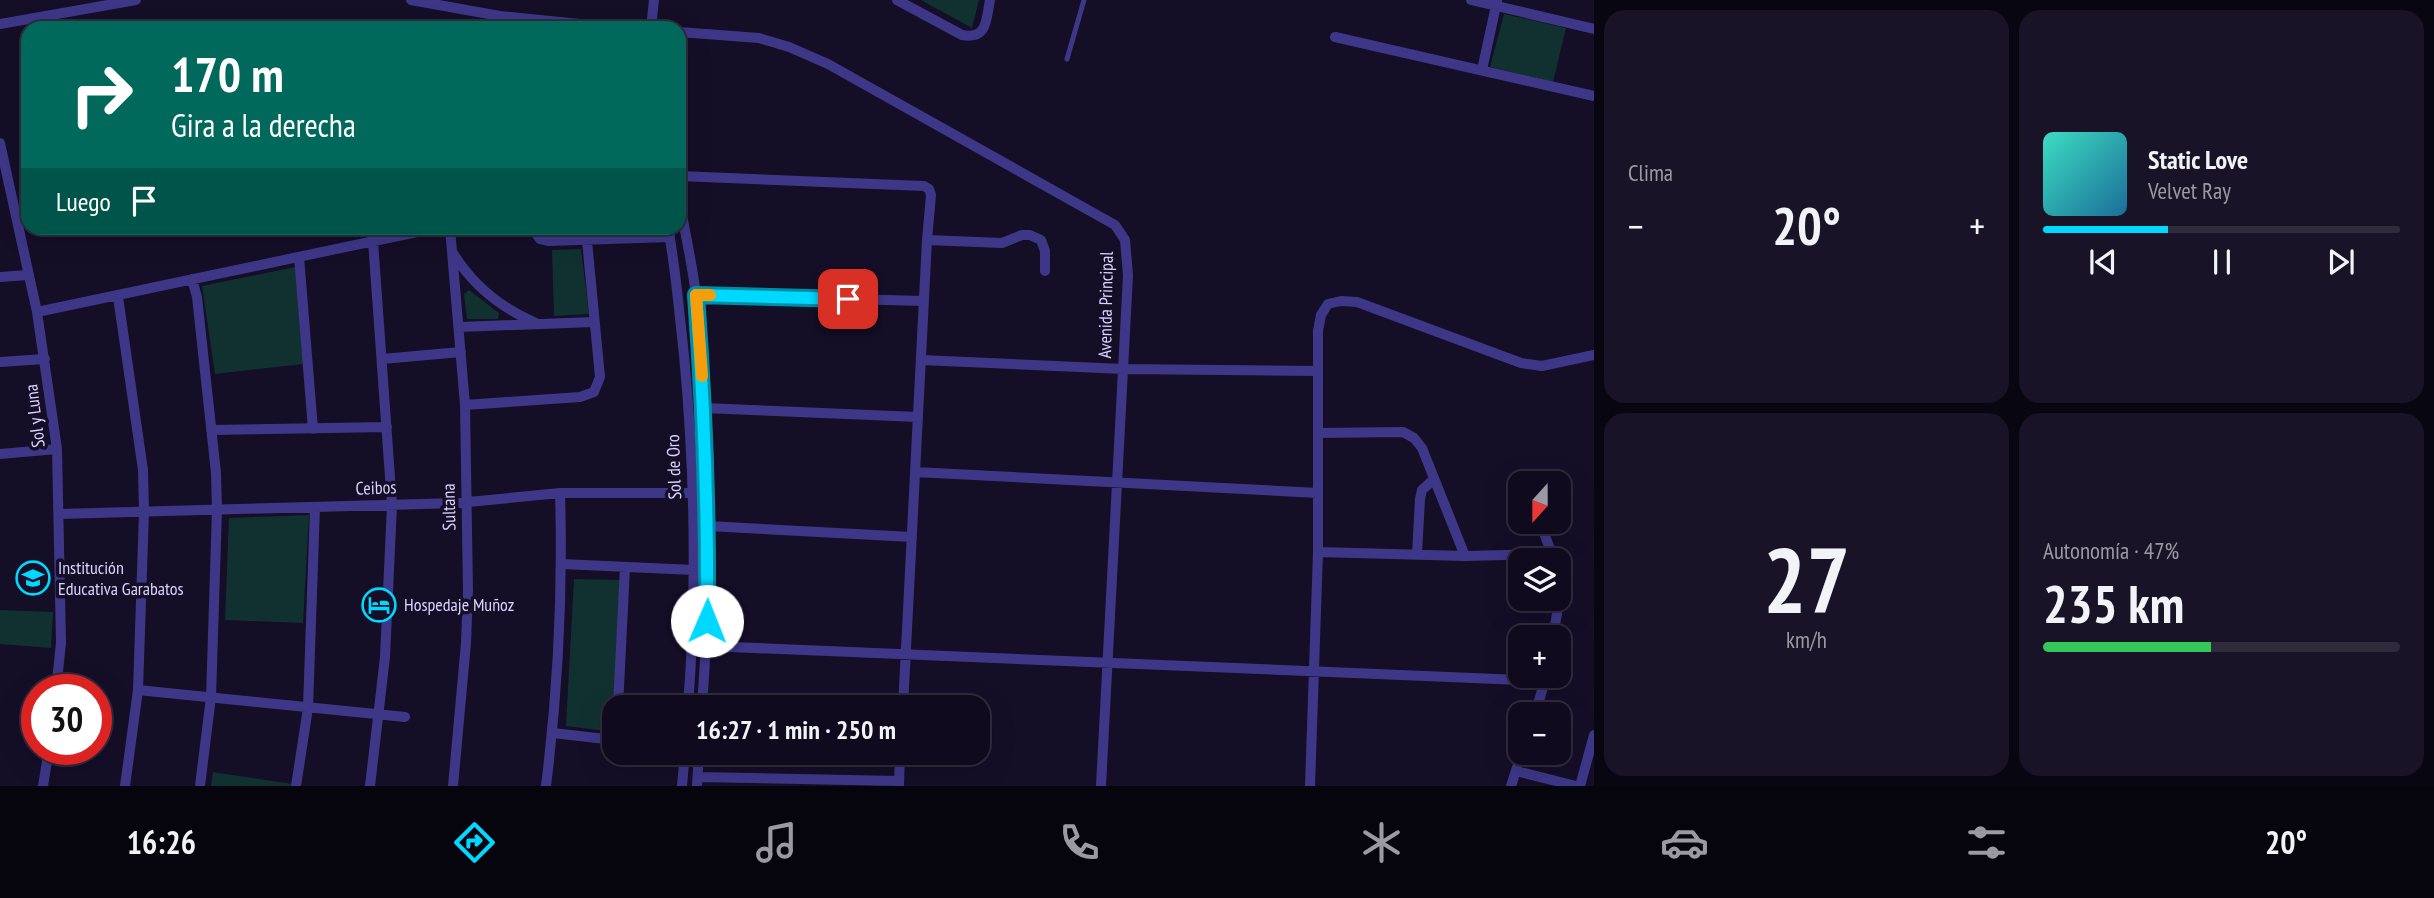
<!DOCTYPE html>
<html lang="es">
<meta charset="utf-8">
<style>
:root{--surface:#0f0a1d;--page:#181326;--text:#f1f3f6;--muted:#9b9aa4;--line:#2f2b3b;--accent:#00d9ff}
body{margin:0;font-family:"PT Sans Narrow",sans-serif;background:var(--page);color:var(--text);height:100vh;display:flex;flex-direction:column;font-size:26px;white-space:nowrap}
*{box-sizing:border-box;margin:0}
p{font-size:23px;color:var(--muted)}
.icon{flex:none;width:38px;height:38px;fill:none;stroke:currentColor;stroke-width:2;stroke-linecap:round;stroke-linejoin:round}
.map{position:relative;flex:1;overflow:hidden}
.side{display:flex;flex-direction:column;gap:10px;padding:10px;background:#080610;width:840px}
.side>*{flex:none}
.guide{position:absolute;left:21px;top:21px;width:665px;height:214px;border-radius:21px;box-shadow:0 7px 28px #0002,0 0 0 2px var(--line);background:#00695c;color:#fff;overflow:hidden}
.needle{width:46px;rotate:201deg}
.fabs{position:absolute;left:1508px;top:471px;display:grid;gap:14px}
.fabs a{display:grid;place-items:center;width:63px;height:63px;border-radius:14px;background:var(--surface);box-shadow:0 7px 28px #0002,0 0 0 2px var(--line);font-size:35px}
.speed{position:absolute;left:21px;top:674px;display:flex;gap:14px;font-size:35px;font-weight:700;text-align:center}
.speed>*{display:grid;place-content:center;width:91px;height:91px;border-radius:50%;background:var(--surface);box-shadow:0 7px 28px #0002,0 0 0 2px var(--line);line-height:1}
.speed .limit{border:10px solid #d22;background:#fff;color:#111}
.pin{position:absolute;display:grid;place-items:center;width:60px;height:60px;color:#fff;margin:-30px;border-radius:14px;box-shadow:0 4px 10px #0006}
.me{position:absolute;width:77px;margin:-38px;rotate:1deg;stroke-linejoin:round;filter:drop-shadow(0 0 5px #0008)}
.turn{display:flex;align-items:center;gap:24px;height:147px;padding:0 35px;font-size:32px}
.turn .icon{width:91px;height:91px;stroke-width:2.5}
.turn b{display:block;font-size:49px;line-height:60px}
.then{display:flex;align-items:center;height:66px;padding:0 35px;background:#0003;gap:14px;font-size:26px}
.big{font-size:52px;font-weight:800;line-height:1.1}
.side .widget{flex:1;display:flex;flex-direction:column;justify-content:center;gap:10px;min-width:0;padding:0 24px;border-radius:21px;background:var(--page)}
.side .dial{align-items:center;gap:0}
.dial b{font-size:91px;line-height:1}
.song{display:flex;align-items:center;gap:21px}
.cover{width:84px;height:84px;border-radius:10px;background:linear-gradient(135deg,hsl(170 70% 55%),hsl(200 70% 35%))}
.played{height:7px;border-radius:4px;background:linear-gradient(90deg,var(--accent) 35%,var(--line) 35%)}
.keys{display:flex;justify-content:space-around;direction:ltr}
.heat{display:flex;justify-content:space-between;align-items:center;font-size:38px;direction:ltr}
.charge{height:10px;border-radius:5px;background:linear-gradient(90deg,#34c759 47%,var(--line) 0)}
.side .tiles{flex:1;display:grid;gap:10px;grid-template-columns:repeat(2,1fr)}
.trip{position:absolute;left:602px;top:695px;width:388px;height:70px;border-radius:21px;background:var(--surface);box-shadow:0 7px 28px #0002,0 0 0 2px var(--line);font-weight:800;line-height:70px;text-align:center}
.tabs{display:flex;height:112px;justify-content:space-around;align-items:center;background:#06040c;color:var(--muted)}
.tabs .icon{width:49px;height:49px}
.tabs .on{color:var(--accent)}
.tabs b{font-size:32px;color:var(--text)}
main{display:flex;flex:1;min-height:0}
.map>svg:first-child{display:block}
.green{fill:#113131}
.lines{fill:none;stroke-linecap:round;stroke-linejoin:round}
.service{stroke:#3e3788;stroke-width:5}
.minor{stroke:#3e3788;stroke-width:10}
.route-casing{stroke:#008da6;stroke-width:18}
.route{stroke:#00d9ff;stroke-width:12}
.slow{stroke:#f59e0b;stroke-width:12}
.labels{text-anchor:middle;stroke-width:7;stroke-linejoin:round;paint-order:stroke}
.street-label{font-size:18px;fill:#dbd4ff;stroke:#140e27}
.poi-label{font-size:18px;fill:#dbd4ff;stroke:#140e27;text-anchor:start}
</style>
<main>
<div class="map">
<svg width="1594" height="786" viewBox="0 0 1594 786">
<rect width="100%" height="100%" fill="#140e27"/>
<!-- green -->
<path class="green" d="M 921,0 L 979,0 L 972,28 Z
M 1504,14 L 1566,28 L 1553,82 L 1490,67 Z
M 581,249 L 589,314 L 554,316 L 552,250 Z
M 295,267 L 303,364 L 215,374 L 202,286 Z
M 469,290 L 499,313 L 498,319 L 467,319 L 464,294 Z
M 309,515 L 303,623 L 225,620 L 229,518 Z
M 574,579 L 624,580 L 614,732 L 566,726 Z
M 0,610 L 53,612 L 51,648 L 0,644 Z
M 213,772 L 292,784 L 292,786 L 211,786 Z"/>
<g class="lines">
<!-- service -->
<path class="service" d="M 1067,59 L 1084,0"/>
<!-- minor -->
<path class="minor" d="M 411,0 L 500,16 L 620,28
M 897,0 L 962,35 C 988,40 986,19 990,0
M 1471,0 L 1594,29
M 0,24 L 136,0
M 651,28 L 654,0
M 679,32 L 759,38 L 789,47 L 828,64 L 1115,225 L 1125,240 L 1128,275 L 1101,786
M 1335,37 L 1594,96
M 1482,70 L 1497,1
M 0,143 L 37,312 L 57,449 L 61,643 L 56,690
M 679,176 L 924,186 L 929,189 L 931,195 L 927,240 L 903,707
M 679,200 C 685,231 692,263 696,295 C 713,431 712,571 702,707
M 450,228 L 465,405 L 468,591 L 466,643 L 453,786
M 532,228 L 540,239 L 549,241 L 670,237
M 668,228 C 676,269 679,312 684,355 C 695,472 697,590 688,707
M 927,240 L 1002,243 L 1022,235 L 1030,235 L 1041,240 L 1045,251 L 1045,271
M 453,253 C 473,286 501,308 536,323
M 299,257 L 313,429
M 0,277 L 28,275
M 192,279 L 197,297 L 216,473 L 217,510 L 211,697 L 200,786
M 696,295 L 924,301
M 118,297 L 143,470 L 144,512 L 138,690 L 125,786
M 37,312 L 436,228
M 459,327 L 594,322
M 382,359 L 461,352
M 921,360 L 1123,369 L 1317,371
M 0,362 L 45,359
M 465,405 L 580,397 L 594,392 L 600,377 L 587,241
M 705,408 L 918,417
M 211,430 L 387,427
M 1318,433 L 1403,432 L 1414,438 L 1422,448 L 1465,556
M 0,454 L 57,449
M 915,472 L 1318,493
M 1522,482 L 1523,483
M 59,514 L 458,503 L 560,493 L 693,493
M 1540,522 L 1554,560
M 708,526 L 912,537
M 1318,552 L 1465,556 L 1553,554
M 1417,554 L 1420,499 L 1422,490 L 1433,480
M 562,564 L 694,570
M 1553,637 L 1560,596 L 1559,586
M 707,646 L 1546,681
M 138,690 L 405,717
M 618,707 L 625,567
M 1535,714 L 1546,677
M 553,733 L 614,740
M 1516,771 L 1576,786
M 698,777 L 899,781
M 43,786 L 49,749
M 296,786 L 308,708 L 315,507
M 370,786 L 385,657 L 392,505 L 373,241
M 546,786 C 558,689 563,591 560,493
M 682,786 L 685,752
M 697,786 L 699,752
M 899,786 L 900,752
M 1310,786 L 1318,552 L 1318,331 L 1321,315 L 1328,304 L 1341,301 L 1357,302 L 1521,363 L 1542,366 L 1594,355
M 1511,786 L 1522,752
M 1580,786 L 1594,735"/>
</g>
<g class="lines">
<defs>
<path id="route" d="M 707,621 C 708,511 704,404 696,295 L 848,299"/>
</defs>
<!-- route casing -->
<use href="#route" class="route-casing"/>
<!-- route -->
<use href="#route" class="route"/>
<!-- slow -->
<path class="slow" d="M 702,376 L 696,295 L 710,295"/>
</g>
<!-- icons -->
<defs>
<symbol id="school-ring" viewBox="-11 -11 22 22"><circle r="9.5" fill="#140e27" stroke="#00d9ff" stroke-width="1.5"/><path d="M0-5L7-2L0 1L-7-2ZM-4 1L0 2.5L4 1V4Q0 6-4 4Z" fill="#00d9ff"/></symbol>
<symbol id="hotel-ring" viewBox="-11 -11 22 22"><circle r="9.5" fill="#140e27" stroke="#00d9ff" stroke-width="1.5"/><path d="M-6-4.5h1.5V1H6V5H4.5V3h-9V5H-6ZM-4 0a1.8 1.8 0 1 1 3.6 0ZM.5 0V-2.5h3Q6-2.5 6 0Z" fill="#00d9ff"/></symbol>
</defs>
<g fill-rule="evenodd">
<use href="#school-ring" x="14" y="559" width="38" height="38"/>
<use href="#hotel-ring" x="360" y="586" width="38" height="38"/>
</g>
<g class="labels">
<!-- street labels -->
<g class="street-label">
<text transform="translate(1106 305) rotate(-89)" y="6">Avenida Principal</text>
<text transform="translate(35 416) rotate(-97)" y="6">Sol y Luna</text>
<text transform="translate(674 467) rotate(-92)" y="6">Sol de Oro</text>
<text transform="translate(376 488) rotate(-2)" y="6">Ceibos</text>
<text transform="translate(449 507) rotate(-91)" y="6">Sultana</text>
</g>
<!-- poi labels -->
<g class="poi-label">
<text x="58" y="574">Institución<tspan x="58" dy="21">Educativa Garabatos</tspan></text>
<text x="404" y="611">Hospedaje Muñoz</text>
</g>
</g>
</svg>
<div class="fabs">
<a><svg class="needle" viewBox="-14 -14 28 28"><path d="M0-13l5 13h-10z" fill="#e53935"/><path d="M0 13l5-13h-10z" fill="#9b9aa4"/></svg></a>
<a><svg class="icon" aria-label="layers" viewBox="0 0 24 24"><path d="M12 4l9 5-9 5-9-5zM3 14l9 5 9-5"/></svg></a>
<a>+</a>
<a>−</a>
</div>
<div class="speed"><div class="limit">30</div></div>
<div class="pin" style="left:848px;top:299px;background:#d93025"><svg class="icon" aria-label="arrive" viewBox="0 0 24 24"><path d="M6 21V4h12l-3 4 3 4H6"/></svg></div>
<svg class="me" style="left:707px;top:621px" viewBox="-20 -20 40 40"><circle r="19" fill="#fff"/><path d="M0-13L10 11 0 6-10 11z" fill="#00d9ff"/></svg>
<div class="trip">16:27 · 1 min · 250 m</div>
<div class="guide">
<div class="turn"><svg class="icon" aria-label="right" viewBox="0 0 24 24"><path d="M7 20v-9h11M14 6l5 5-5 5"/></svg><div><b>170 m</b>Gira a la derecha</div></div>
<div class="then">Luego<svg class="icon" aria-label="arrive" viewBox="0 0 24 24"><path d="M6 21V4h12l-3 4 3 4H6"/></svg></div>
</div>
</div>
<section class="side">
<div class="tiles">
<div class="widget"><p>Clima</p>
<div class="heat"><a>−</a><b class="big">20°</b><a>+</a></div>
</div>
<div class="widget">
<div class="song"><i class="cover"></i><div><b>Static Love</b><p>Velvet Ray</p></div></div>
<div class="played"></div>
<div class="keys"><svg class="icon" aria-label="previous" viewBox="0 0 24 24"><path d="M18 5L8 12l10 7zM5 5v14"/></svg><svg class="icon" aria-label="pause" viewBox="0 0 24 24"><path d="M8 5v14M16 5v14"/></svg><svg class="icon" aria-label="next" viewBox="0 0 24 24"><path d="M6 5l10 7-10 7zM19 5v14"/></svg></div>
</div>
<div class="widget dial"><b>27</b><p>km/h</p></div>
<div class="widget"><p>Autonomía · 47%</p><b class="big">235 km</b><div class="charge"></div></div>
</div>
</section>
</main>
<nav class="tabs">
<b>16:26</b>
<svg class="icon on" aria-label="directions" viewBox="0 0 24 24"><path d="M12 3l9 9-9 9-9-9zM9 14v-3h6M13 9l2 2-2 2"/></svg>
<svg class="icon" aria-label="music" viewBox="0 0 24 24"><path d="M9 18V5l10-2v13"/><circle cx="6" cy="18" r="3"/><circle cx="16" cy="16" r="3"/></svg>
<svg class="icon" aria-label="phone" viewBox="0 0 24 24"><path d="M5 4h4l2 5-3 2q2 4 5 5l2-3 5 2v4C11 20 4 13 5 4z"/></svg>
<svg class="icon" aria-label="climate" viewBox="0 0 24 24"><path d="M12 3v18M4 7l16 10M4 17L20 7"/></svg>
<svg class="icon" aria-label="car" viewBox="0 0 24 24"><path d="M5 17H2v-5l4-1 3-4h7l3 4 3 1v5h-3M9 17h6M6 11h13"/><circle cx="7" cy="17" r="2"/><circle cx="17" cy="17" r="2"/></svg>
<svg class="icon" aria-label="filters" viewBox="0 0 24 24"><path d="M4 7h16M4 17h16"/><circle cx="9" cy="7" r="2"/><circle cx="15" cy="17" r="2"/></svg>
<b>20°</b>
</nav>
